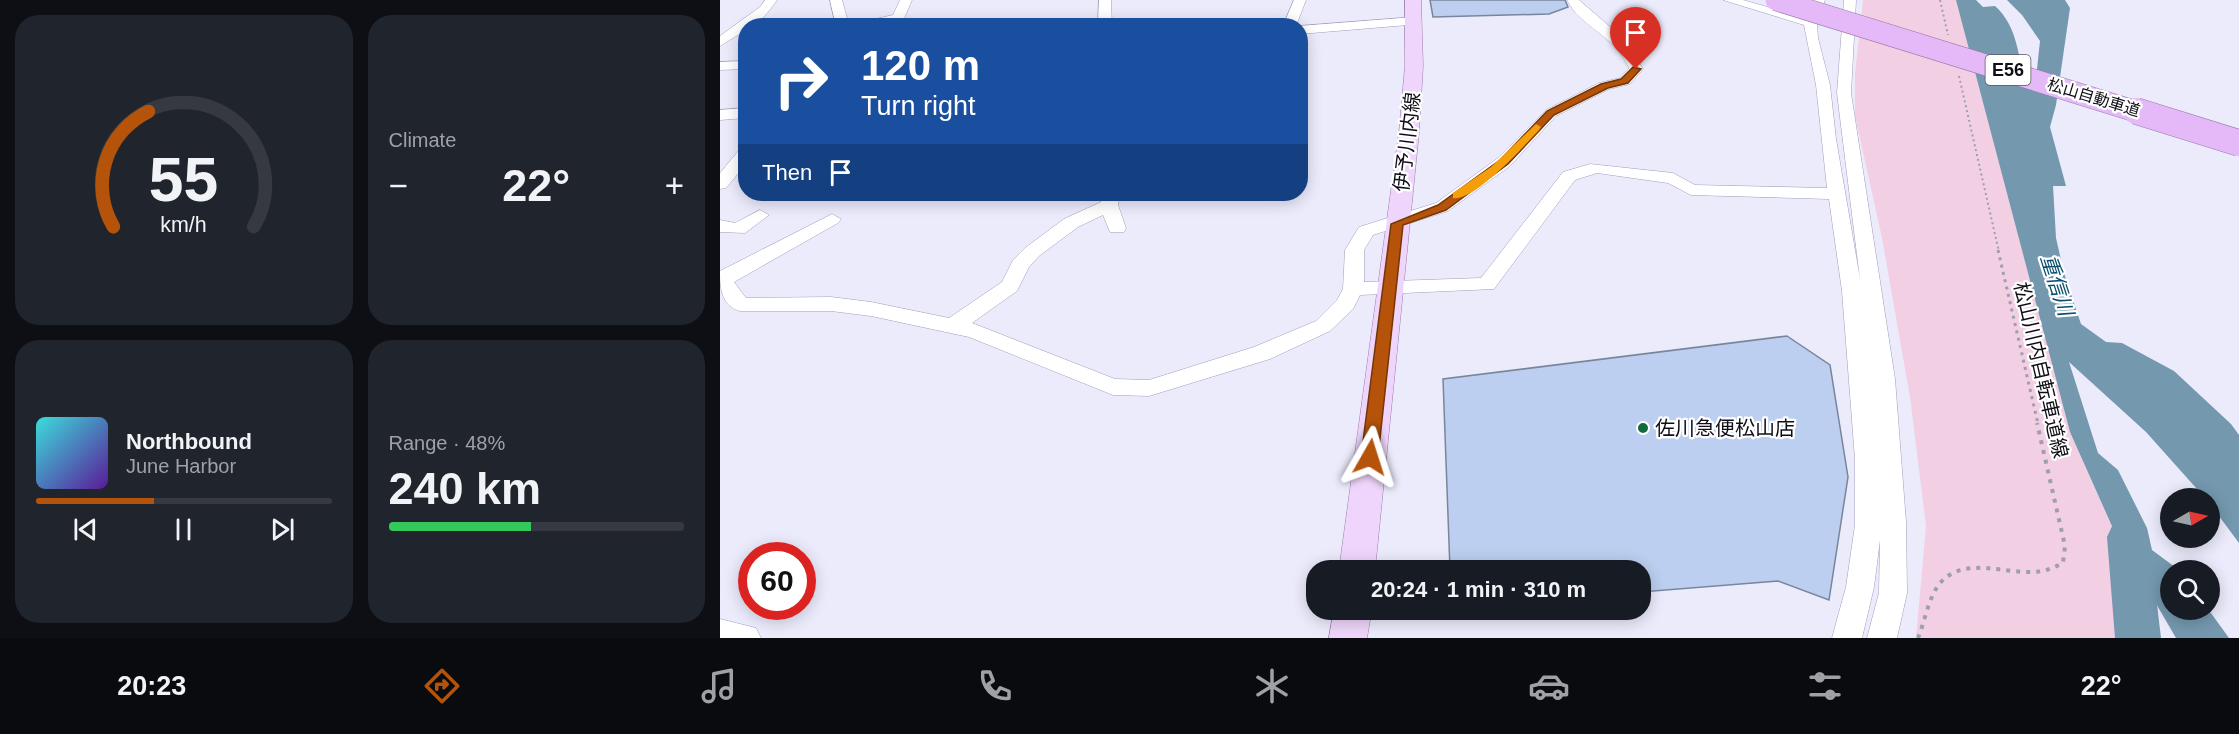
<!DOCTYPE html>
<meta charset="utf-8">
<style>
:root{--surface:#171b24;--page:#20242c;--text:#f1f3f6;--muted:#9ea1a6;--line:#363941;--accent:#b45309}
body{margin:0;font-family:Helvetica,"Noto Sans JP",sans-serif;background:var(--page);color:var(--text);height:100vh;display:flex;flex-direction:column;font-size:22px;white-space:nowrap}
*{box-sizing:border-box;margin:0}
p{font-size:20px;color:var(--muted)}
.icon{flex:none;width:33px;height:33px;fill:none;stroke:currentColor;stroke-width:2;stroke-linecap:round;stroke-linejoin:round}
.map{position:relative;flex:1;overflow:hidden}
.drawer{display:flex;flex-direction:column;gap:15px;padding:15px;background:#0d0f14;width:720px}
.drawer>*{flex:none}
.top-card{position:absolute;left:18px;top:18px;width:570px;height:183px;border-radius:24px;box-shadow:0 3px 15px #0003;background:#1a4fa0;color:#fff;overflow:hidden}
.needle{width:39px;rotate:81deg}
.tools{position:absolute;left:1440px;top:488px;display:grid;gap:12px}
.tools a{display:grid;place-items:center;width:60px;height:60px;border-radius:50%;background:var(--surface);box-shadow:0 3px 15px #0003;font-size:30px}
.speed{position:absolute;left:18px;top:542px;display:flex;gap:12px;font-size:30px;font-weight:700;text-align:center}
.speed>*{display:grid;place-content:center;width:78px;height:78px;border-radius:50%;background:var(--surface);box-shadow:0 3px 15px #0003;line-height:1}
.speed .limit{border:9px solid #d22;background:#fff;color:#111}
.pin{position:absolute;display:grid;place-items:center;width:51px;height:51px;color:#fff;margin:-62px -26px;border-radius:50% 50% 50% 0;rotate:-45deg;box-shadow:0 0 6px #0007}
.pin .icon{rotate:45deg}
.me{position:absolute;width:66px;margin:-33px;rotate:6deg;stroke-linejoin:round;filter:drop-shadow(0 0 4px #0008)}
.turn{display:flex;align-items:center;gap:21px;height:126px;padding:0 24px;font-size:27px}
.turn .icon{width:78px;height:78px;stroke-width:2.5}
.turn b{display:block;font-size:42px;line-height:51px}
.then{display:flex;align-items:center;height:57px;padding:0 24px;background:#0003;gap:12px;font-size:22px}
.big{font-size:45px;font-weight:600;line-height:1.1}
.drawer .card{flex:1;display:flex;flex-direction:column;justify-content:center;gap:9px;min-width:0;padding:0 21px;border-radius:24px;background:var(--page)}
.drawer .dial{align-items:center;gap:0}
.dial svg{height:156px;overflow:visible;fill:none;stroke:var(--line);stroke-width:7;stroke-linecap:round;text-anchor:middle}
.dial text{fill:var(--text);stroke:none}
.song{display:flex;align-items:center;gap:18px}
.cover{width:72px;height:72px;border-radius:9px;background:linear-gradient(135deg,hsl(180 70% 55%),hsl(270 70% 35%))}
.played{height:6px;border-radius:3px;background:linear-gradient(90deg,var(--accent) 40%,var(--line) 40%)}
.keys{display:flex;justify-content:space-around;direction:ltr}
.heat{display:flex;justify-content:space-between;align-items:center;font-size:33px;direction:ltr}
.charge{height:9px;border-radius:4px;background:linear-gradient(90deg,#34c759 48%,var(--line) 0)}
.drawer .tiles{flex:1;display:grid;gap:15px;grid-template-columns:repeat(2,1fr)}
.trip{position:absolute;left:586px;top:560px;width:345px;height:60px;border-radius:24px;background:var(--surface);box-shadow:0 3px 15px #0003;font-weight:600;line-height:60px;text-align:center}
.tabs{display:flex;height:96px;justify-content:space-around;align-items:center;background:#090b0e;color:var(--muted)}
.tabs .icon{width:42px;height:42px}
.tabs .on{color:var(--accent)}
.tabs b{font-size:27px;color:var(--text)}
main{display:flex;flex:1;min-height:0}
.map>svg:first-child{display:block}
.green{fill:#f3cfe4}
.water{fill:#7498ae}
.lines{fill:none;stroke-linecap:round;stroke-linejoin:round}
.river{fill:#7498ae;fill-rule:evenodd}
.building{fill:#bccff0;stroke:#78859b;stroke-width:1.5}
.minor-casing{stroke:#a09eb8;stroke-width:1}
.major-casing{stroke:#9a7da9;stroke-width:1}
.path-far2{stroke:#9f9eac;stroke-width:2;stroke-dasharray:2 3;stroke-linecap:butt}
.path-far1{stroke:#9f9eac;stroke-width:3;stroke-dasharray:3 4.5;stroke-linecap:butt}
.path{stroke:#9f9eac;stroke-width:4;stroke-dasharray:4 6;stroke-linecap:butt}
.minor{fill:#fff;fill-rule:evenodd}
.major{fill:#efd5fb;fill-rule:evenodd}
.highway-bridge-far1-casing{stroke:#9a7da9;stroke-width:22;stroke-linecap:butt}
.highway-bridge-casing{stroke:#9a7da9;stroke-width:27;stroke-linecap:butt}
.highway-bridge-far1{stroke:#e5b9f8;stroke-width:21}
.highway-bridge{stroke:#e5b9f8;stroke-width:26}
.route{fill:#b45309;stroke:#753606;stroke-width:1.5}
.slow{fill:#f59e0b}
.poi-dot{fill:#13693b;stroke:#fff;stroke-width:2}
.labels{text-anchor:middle;stroke-width:4.5;stroke-linejoin:round;paint-order:stroke}
.far-street-label{font-size:16px;fill:#0f0e17;stroke:#fff}
.shield{fill:#fff;stroke:#57565d;stroke-width:1.5}
.shield-label{font-size:18px;font-weight:bold;fill:#0f0e17}
.street-label{font-size:20px;fill:#0f0e17;stroke:#fff}
.poi-label{font-size:20px;fill:#0f0e17;stroke:#fff;text-anchor:start}
.water-label{font-size:21px;font-style:italic;fill:#094f6e;stroke:#fff}
</style>
<main>
<section class="drawer">
<div class="tiles">
<div class="card dial"><svg viewBox="0 0 100 80">
<path d="M14 69A42 42 0 1 1 86 69"/>
<path d="M14 69A42 42 0 0 1 32 10" stroke="#b45309"/>
<text x="50" y="56" font-size="32" font-weight="700">55</text>
<text x="50" y="72" font-size="11">km/h</text>
</svg></div>
<div class="card"><p>Climate</p>
<div class="heat"><a>−</a><b class="big">22°</b><a>+</a></div>
</div>
<div class="card">
<div class="song"><i class="cover"></i><div><b>Northbound</b><p>June Harbor</p></div></div>
<div class="played"></div>
<div class="keys"><svg class="icon" aria-label="previous" viewBox="0 0 24 24"><path d="M18 5L8 12l10 7zM5 5v14"/></svg><svg class="icon" aria-label="pause" viewBox="0 0 24 24"><path d="M8 5v14M16 5v14"/></svg><svg class="icon" aria-label="next" viewBox="0 0 24 24"><path d="M6 5l10 7-10 7zM19 5v14"/></svg></div>
</div>
<div class="card"><p>Range · 48%</p><b class="big">240 km</b><div class="charge"></div></div>
</div>
</section>
<div class="map">
<svg width="1519" height="638" viewBox="0 0 1519 638">
<rect width="100%" height="100%" fill="#ecebfc"/>
<!-- green -->
<path class="green" d="M 1143,0 L 1237,0 L 1350,432 L 1441,638 L 1196,638 L 1206,526 L 1190,397 L 1162,238 L 1135,116 L 1135,73 Z"/>
<!-- water -->
<path class="water" d="M 1236,0 L 1256,0 L 1263,7 L 1275,6 C 1297,25 1300,59 1304,87 L 1310,69 L 1317,69 L 1320,41 L 1302,15 L 1287,0 L 1345,0 L 1350,8 L 1336,105 L 1330,127 L 1346,186 L 1333,186 L 1336,238 L 1344,273 L 1361,324 L 1386,342 L 1402,343 L 1454,371 L 1511,424 L 1519,435 L 1519,543 L 1490,504 L 1490,498 L 1485,498 L 1426,432 L 1349,362 L 1378,453 L 1398,470 L 1427,528 L 1432,550 L 1459,570 L 1450,570 L 1450,609 L 1488,609 L 1509,638 L 1456,638 L 1395,533 L 1350,432 Z"/>
<g class="lines">
<!-- river -->
<path class="river" d="M 1408,519 L 1423,524 L 1429,537 L 1441,638 L 1395,638 L 1387,537 L 1393,524 Z"/>
</g>
<!-- building -->
<path class="building" d="M 710,0 L 845,0 L 848,7 L 829,14 L 713,17 Z
M 1067,336 L 1110,365 L 1128,477 L 1109,600 L 1058,581 L 921,592 L 921,570 L 730,570 L 723,379 Z"/>
<g class="lines">
<defs>
<path id="minor" d="M 45,0 L 57,0 C 50,10 39,26 26,26 L 26,30 L 0,46 L 0,36 L 40,7 Z
M 110,0 L 122,0 L 129,25 L 173,15 L 180,0 L 192,0 L 183,21 L 159,26 L 116,26 Z
M 379,0 L 391,0 L 392,26 L 378,26 Z
M 574,0 L 586,0 L 576,26 L 563,26 Z
M 847,0 L 859,0 L 903,38 L 923,69 L 910,84 L 889,89 L 836,116 L 790,166 L 728,211 L 653,235 L 644,250 L 644,282 L 761,278 L 843,172 L 870,164 L 953,173 L 975,185 L 1107,188 L 1096,85 L 1084,25 L 1003,0 L 1023,0 L 1086,18 L 1093,0 L 1105,0 L 1097,23 L 1098,38 L 1110,85 L 1116,139 L 1140,279 L 1117,93 L 1124,0 L 1136,0 L 1131,93 L 1175,379 L 1186,522 L 1187,593 L 1177,638 L 1147,638 L 1159,593 L 1160,540 L 1154,587 L 1142,638 L 1112,638 L 1126,587 L 1135,525 L 1135,459 L 1122,291 L 1109,199 L 971,195 L 948,183 L 877,173 L 855,180 L 774,289 L 640,295 L 633,309 L 610,331 L 550,359 L 429,396 L 393,395 L 249,337 L 151,316 L 111,311 L 20,311 C 1,306 0,287 0,271 L 112,214 L 121,219 L 118,223 L 14,282 L 26,298 L 111,297 L 151,302 L 229,318 L 282,282 L 293,260 L 305,248 L 344,219 L 381,202 L 384,194 L 400,194 L 398,205 L 406,228 L 404,232 L 390,232 L 383,215 L 358,227 L 319,256 L 309,267 L 297,291 L 252,323 L 395,379 L 429,380 L 534,347 L 596,321 L 617,300 L 623,289 L 625,250 L 639,227 L 716,203 L 778,158 L 826,110 L 879,83 L 900,78 L 909,68 C 894,34 860,27 847,0 Z
M 695,17 L 701,21 L 700,24 L 580,34 L 580,26 Z
M 26,61 L 26,69 L 0,70 L 0,62 Z
M 26,108 L 26,118 L 0,120 L 0,110 Z
M 26,148 L 26,164 L 6,188 L 0,189 L 0,173 L 20,149 Z
M 40,210 L 49,215 L 25,233 L 0,232 L 0,220 L 15,223 Z
M 0,619 L 36,628 L 41,638 L 0,638 Z"/>
<path id="major" d="M 685,0 L 701,0 L 703,66 L 699,132 L 655,570 L 619,570 L 679,132 L 685,66 Z
M 614,609 L 652,609 L 647,638 L 609,638 Z"/>
</defs>
<!-- minor casing -->
<use href="#minor" class="minor-casing"/>
<!-- major casing -->
<use href="#major" class="major-casing"/>
<!-- path-far2 -->
<path class="path-far2" d="M 1220,0 L 1228,35
M 1239,76 L 1279,252"/>
<!-- path-far1 -->
<path class="path-far1" d="M 1278,250 L 1318,424"/>
<!-- path -->
<path class="path" d="M 1198,638 C 1205,621 1209,595 1221,582 C 1244,557 1283,573 1312,572 C 1324,572 1333,568 1343,563 L 1345,546 L 1317,423"/>
<!-- minor -->
<use href="#minor" class="minor"/>
<!-- major -->
<use href="#major" class="major"/>
<defs>
<path id="highway-bridge-far1" d="M 1056,0 L 1421,113"/>
<path id="highway-bridge" d="M 1416,111 L 1519,143"/>
</defs>
<!-- highway-bridge-far1 casing -->
<use href="#highway-bridge-far1" class="highway-bridge-far1-casing"/>
<!-- highway-bridge casing -->
<use href="#highway-bridge" class="highway-bridge-casing"/>
<!-- highway-bridge-far1 -->
<use href="#highway-bridge-far1" class="highway-bridge-far1"/>
<!-- highway-bridge -->
<use href="#highway-bridge" class="highway-bridge"/>
</g>
<!-- route -->
<path class="route" d="M 913,67 L 921,69 L 908,83 L 888,88 L 834,115 L 788,164 L 726,210 L 683,225 L 658,457 L 655,462 L 644,462 L 641,457 L 671,224 L 718,205 L 780,160 L 827,111 L 881,84 L 901,79 Z"/>
<!-- slow -->
<path class="slow" d="M 816,124 L 821,127 L 819,130 C 805,145 754,202 733,198 L 733,193 L 771,167 Z"/>
<!-- markers -->
<circle class="poi-dot" cx="923" cy="428" r="6"/>
<g class="labels">
<!-- far-street labels -->
<g class="far-street-label">
<text transform="translate(1374 97) rotate(17)" y="6">松山自動車道</text>
</g>
<!-- shield labels -->
<rect class="shield" x="1265.5" y="55" width="45" height="30" rx="4.5"/>
<g class="shield-label">
<text x="1288" y="76">E56</text>
</g>
<!-- street labels -->
<g class="street-label">
<text transform="translate(687 142) rotate(-83)" y="7">伊予川内線</text>
<text transform="translate(1321 370) rotate(77)" y="7">松山川内自転車道線</text>
</g>
<!-- poi labels -->
<g class="poi-label">
<text x="935" y="435">佐川急便松山店</text>
</g>
<!-- water labels -->
<g class="water-label">
<text transform="translate(1337 285) rotate(72)" y="7">重信川</text>
</g>
</g>
</svg>
<div class="tools">
<a><svg class="needle" viewBox="-14 -14 28 28"><path d="M0-13l5 13h-10z" fill="#e53935"/><path d="M0 13l5-13h-10z" fill="#9ea1a6"/></svg></a>
<a><svg class="icon" aria-label="search" viewBox="0 0 24 24"><circle cx="10" cy="10" r="6"/><path d="M15 15l6 6"/></svg></a>
</div>
<div class="speed"><div class="limit">60</div></div>
<div class="pin" style="left:916px;top:69px;background:#d93025"><svg class="icon" aria-label="arrive" viewBox="0 0 24 24"><path d="M6 21V4h12l-3 4 3 4H6"/></svg></div>
<svg class="me" style="left:650px;top:457px" viewBox="-20 -20 40 40"><path d="M0-17L14 15 0 8-14 15z" fill="#b45309" stroke="#fff" stroke-width="4"/></svg>
<div class="trip">20:24 · 1 min · 310 m</div>
<div class="top-card">
<div class="turn"><svg class="icon" aria-label="right" viewBox="0 0 24 24"><path d="M7 20v-9h11M14 6l5 5-5 5"/></svg><div><b>120 m</b>Turn right</div></div>
<div class="then">Then<svg class="icon" aria-label="arrive" viewBox="0 0 24 24"><path d="M6 21V4h12l-3 4 3 4H6"/></svg></div>
</div>
</div>
</main>
<nav class="tabs">
<b>20:23</b>
<svg class="icon on" aria-label="directions" viewBox="0 0 24 24"><path d="M12 3l9 9-9 9-9-9zM9 14v-3h6M13 9l2 2-2 2"/></svg>
<svg class="icon" aria-label="music" viewBox="0 0 24 24"><path d="M9 18V5l10-2v13"/><circle cx="6" cy="18" r="3"/><circle cx="16" cy="16" r="3"/></svg>
<svg class="icon" aria-label="phone" viewBox="0 0 24 24"><path d="M5 4h4l2 5-3 2q2 4 5 5l2-3 5 2v4C11 20 4 13 5 4z"/></svg>
<svg class="icon" aria-label="climate" viewBox="0 0 24 24"><path d="M12 3v18M4 7l16 10M4 17L20 7"/></svg>
<svg class="icon" aria-label="car" viewBox="0 0 24 24"><path d="M5 17H2v-5l4-1 3-4h7l3 4 3 1v5h-3M9 17h6M6 11h13"/><circle cx="7" cy="17" r="2"/><circle cx="17" cy="17" r="2"/></svg>
<svg class="icon" aria-label="filters" viewBox="0 0 24 24"><path d="M4 7h16M4 17h16"/><circle cx="9" cy="7" r="2"/><circle cx="15" cy="17" r="2"/></svg>
<b>22°</b>
</nav>
